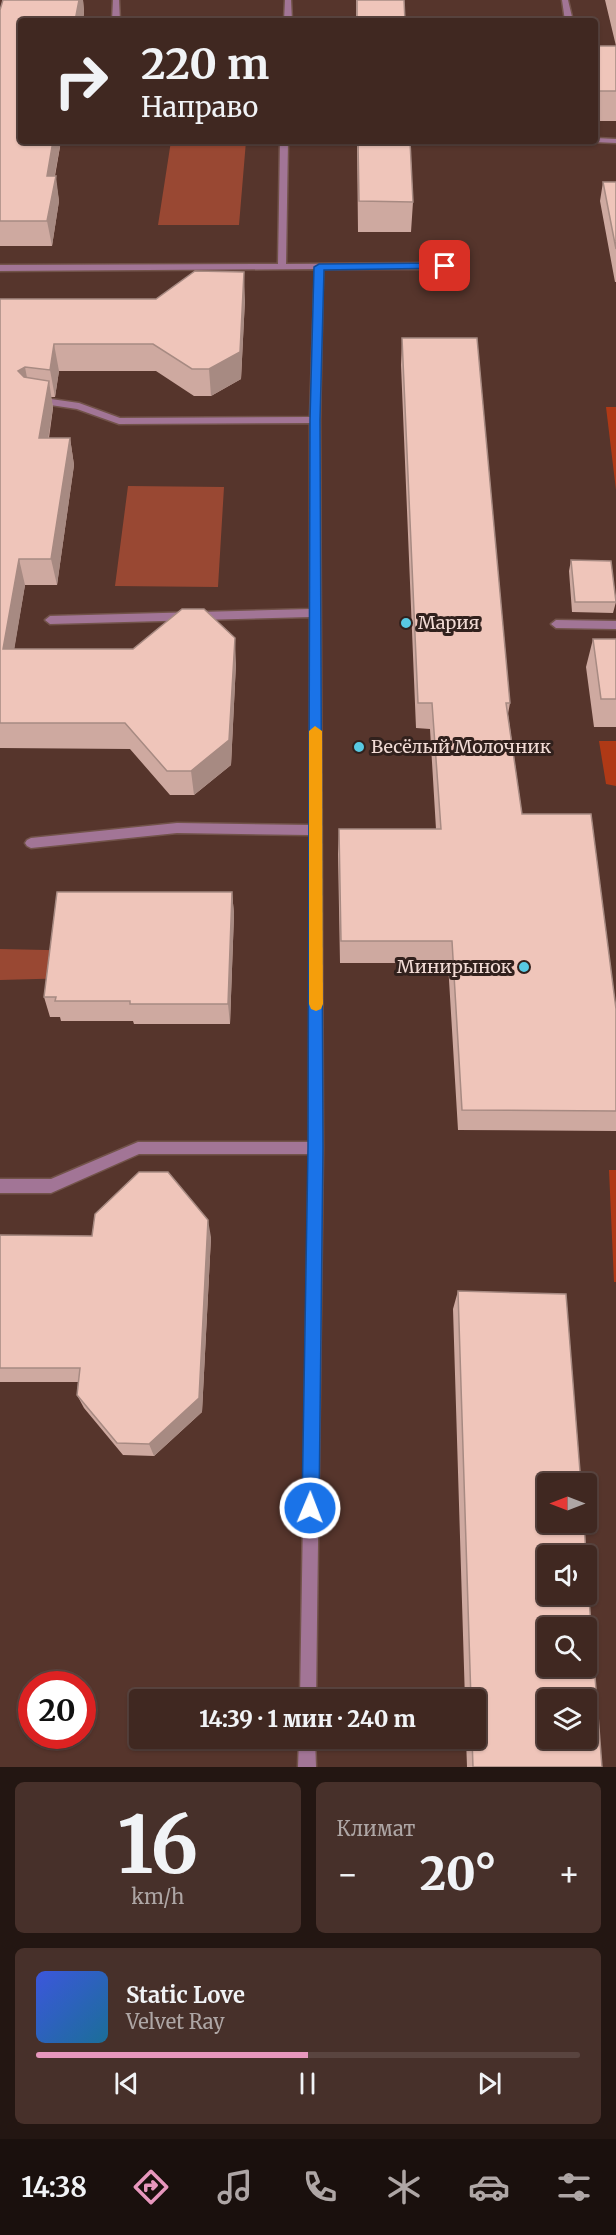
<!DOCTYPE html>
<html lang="ru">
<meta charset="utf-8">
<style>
:root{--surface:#402821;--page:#47302a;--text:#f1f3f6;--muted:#aea6a5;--line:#59443f;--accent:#e797bd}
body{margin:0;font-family:Merriweather,serif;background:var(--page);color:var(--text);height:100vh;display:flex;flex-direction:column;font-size:22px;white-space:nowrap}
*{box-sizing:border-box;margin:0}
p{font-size:20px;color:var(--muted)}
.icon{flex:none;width:33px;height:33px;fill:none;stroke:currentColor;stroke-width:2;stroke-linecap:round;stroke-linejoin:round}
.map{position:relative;height:1767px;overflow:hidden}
.drawer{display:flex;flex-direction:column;gap:15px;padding:15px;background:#231612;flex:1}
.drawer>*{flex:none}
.hud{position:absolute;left:18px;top:18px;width:580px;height:126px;border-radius:6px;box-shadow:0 2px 4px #0004,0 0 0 2px var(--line);background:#402821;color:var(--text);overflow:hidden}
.needle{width:39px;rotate:270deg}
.controls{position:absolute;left:537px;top:1473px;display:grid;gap:12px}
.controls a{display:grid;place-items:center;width:60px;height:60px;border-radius:6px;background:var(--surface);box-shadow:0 2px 4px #0004,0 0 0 2px var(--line);font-size:30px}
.speed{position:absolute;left:18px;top:1671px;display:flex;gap:12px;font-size:30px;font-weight:700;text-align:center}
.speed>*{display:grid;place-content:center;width:78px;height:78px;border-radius:50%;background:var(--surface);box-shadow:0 2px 4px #0004,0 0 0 2px var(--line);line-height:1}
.speed .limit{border:9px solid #d22;background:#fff;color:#111}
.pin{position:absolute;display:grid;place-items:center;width:51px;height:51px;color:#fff;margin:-26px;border-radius:12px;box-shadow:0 3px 9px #0006}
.me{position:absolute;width:66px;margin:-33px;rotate:1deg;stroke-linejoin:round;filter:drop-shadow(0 0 4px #0008)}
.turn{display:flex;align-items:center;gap:21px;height:126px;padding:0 24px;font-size:27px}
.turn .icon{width:78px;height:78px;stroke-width:2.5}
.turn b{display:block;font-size:42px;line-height:51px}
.big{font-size:45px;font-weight:800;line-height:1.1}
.drawer .widget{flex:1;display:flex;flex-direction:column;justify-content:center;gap:9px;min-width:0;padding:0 21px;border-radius:9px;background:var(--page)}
.drawer .dial{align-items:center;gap:0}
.dial b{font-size:78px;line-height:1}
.song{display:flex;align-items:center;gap:18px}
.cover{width:72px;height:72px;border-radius:9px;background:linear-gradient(135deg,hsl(230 70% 55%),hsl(200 70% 35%))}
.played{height:6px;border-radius:3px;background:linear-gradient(90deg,var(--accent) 50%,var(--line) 50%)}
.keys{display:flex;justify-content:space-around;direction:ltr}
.heat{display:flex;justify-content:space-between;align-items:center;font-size:33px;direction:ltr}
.drawer .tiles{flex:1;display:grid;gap:15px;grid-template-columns:1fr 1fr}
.widget:last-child{grid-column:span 2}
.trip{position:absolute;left:129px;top:1689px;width:357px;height:60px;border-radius:6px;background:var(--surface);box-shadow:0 2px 4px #0004,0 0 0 2px var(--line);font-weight:800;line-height:60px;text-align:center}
.menu{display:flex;height:96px;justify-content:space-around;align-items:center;background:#1a100d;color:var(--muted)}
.menu .icon{width:42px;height:42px}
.menu .selected{color:var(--accent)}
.menu b{font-size:27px;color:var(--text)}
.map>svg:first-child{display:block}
.green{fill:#994833}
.forest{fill:#af3916}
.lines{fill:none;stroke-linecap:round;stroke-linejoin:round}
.lane-casing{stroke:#72534a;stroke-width:3}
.lane{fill:#a27596;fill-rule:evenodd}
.wall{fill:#cea9a0}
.shaded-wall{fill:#a78a82}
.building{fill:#efc5ba;stroke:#a78a82;stroke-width:1.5;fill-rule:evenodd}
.route{fill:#1a73e8;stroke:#114b97;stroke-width:1.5}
.slow{fill:#f59e0b}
.poi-dot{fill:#58c9e3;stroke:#31211d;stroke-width:2}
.labels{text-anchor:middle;stroke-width:6;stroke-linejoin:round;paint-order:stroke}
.poi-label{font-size:18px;fill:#f1dbd5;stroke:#31211d;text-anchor:start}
</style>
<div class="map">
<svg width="616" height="1767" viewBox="0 0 616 1767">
<rect width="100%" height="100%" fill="#56352c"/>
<!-- green -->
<path class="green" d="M 171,141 L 246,141 L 239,225 L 158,225 Z
M 128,486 L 224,487 L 218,587 L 115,586 Z
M 0,949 L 185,953 L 184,975 L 0,980 Z"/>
<!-- forest -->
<path class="forest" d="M 606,407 L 616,407 L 616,490 Z
M 599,741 L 616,741 L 616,786 L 606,784 Z
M 609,1170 L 616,1170 L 616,1282 L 614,1282 Z"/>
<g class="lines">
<defs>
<path id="lane" d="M 113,0 L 119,0 L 120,21 L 112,21 Z
M 285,0 L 291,0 L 292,21 L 284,21 Z
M 562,0 L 568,0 L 573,21 L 565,21 Z
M 596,138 L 616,139 L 616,143 L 593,142 Z
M 280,141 L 288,141 L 286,264 L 445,263 L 449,266 L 445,269 L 323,269 L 320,420 L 323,1148 L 316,1700 L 300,1700 L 309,1154 L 139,1154 L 51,1193 L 0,1193 L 0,1179 L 51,1179 L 138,1142 L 309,1142 L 310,835 L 177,833 L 31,848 L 27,846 L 25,843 L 27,840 L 31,838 L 177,823 L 310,825 L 310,617 L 50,624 L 45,620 L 50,616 L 310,609 L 310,423 L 119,424 L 77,409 L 37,403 L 32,400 L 37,397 L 79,403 L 120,418 L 310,417 L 315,269 L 0,271 L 0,265 L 278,264 Z
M 556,620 L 616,621 L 616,629 L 556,628 L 551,624 Z
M 299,1738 L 315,1738 L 316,1767 L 298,1767 Z"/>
</defs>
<!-- lane casing -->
<use href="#lane" class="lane-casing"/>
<!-- lane -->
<use href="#lane" class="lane"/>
</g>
<!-- wall -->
<path class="wall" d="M 3,0 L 83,0 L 84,12 L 83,21 L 21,21 L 21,141 L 61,141 L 55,176 L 59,201 L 52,246 L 0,246 L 0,10 Z
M 356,0 L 404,0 L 405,21 L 356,21 Z
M 605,0 L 616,0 L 616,121 L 596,121 L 596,46 L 616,46 Z
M 357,141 L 410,141 L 413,202 L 411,232 L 358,232 Z
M 603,182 L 616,182 L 616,282 L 615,282 L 600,201 Z
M 0,299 L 245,299 L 241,379 L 211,396 L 194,396 L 156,371 L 59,371 L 55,397 L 51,397 L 53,408 L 49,438 L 70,438 L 74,465 L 57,585 L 25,585 L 14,649 L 236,663 L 231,765 L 194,795 L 170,795 L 130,749 L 0,748 Z
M 402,338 L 510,703 L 508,714 L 522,814 L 616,1009 L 616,1131 L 458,1130 L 448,963 L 340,963 L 338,854 L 339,829 L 436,829 L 430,729 L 416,728 L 401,365 Z
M 571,560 L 616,602 L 613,613 L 572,612 L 569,571 Z
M 593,639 L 616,639 L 616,727 L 594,727 L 586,667 Z
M 232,892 L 234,914 L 230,1024 L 134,1024 L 133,1021 L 61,1021 L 60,1017 L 50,1017 L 44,997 Z
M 0,1235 L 211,1237 L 202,1412 L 154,1456 L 123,1455 L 84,1408 L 77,1395 L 78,1382 L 0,1382 Z
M 458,1291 L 602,1767 L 467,1767 L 466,1738 L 476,1738 L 476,1700 L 465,1700 L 453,1309 Z"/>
<!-- shaded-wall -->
<path class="shaded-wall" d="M 79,0 L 83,0 L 84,12 L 83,21 L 75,21 Z
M 53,141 L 61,141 L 50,201 L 47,176 Z
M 56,176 L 59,201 L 52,246 L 47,221 Z
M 244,272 L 245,299 L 241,379 L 211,396 L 209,369 Z
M 54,344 L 59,371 L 55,397 L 50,370 Z
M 25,367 L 30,394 L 18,371 Z
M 49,381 L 53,408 L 44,465 L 39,438 Z
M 70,438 L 74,465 L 57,585 L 51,559 Z
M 19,559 L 25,585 L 10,675 L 3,649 Z
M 235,638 L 236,663 L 231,765 L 194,795 L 191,771 Z
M 232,892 L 234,914 L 230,1024 L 228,1004 Z
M 208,1220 L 211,1237 L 202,1412 L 154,1456 L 149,1444 Z"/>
<!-- building -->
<path class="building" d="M 3,0 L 79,0 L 75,21 L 21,21 L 21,141 L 53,141 L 47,176 L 56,176 L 47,221 L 0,221 L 0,10 Z
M 357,0 L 404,0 L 405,21 L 357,21 Z
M 596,46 L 616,46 L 616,91 L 596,91 Z
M 358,141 L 410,141 L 413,202 L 359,201 Z
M 603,182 L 616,182 L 616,249 Z
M 195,271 L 244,272 L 240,352 L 209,369 L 192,369 L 153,344 L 54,344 L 50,370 L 25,367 L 18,371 L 24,377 L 49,381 L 39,438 L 70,438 L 51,559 L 19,559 L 3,649 L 133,649 L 182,609 L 204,609 L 235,638 L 229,740 L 191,771 L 167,771 L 125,723 L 0,723 L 0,299 L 156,299 Z
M 402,338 L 477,338 L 510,703 L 506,703 L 522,814 L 591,814 L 616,1009 L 616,1111 L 462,1110 L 452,941 L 341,941 L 339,829 L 441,829 L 432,703 L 418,703 Z
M 571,560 L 611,561 L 616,602 L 575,602 Z
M 593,639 L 616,639 L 616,699 L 601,699 Z
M 57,892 L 232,892 L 228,1004 L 130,1004 L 130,1001 L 55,1001 L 56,997 L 44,997 Z
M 139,1172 L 168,1172 L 208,1220 L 199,1398 L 149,1444 L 117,1443 L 77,1395 L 80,1368 L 0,1368 L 0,1235 L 92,1236 L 95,1214 Z
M 458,1291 L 566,1294 L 581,1484 L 548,1484 L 548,1522 L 584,1522 L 586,1556 L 548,1556 L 548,1594 L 586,1594 L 586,1560 L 602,1767 L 473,1767 L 472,1738 L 476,1738 L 476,1700 L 471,1700 ZM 548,1628 L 586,1628 L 586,1666 L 548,1666 ZM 548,1700 L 586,1700 L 586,1738 L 548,1738 Z"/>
<!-- route -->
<path class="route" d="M 445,263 L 450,266 L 448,268 L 324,270 L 320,420 L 323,1148 L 319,1508 L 317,1514 L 310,1516 L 304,1514 L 302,1508 L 308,1148 L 310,420 L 314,267 L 319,264 Z"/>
<!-- slow -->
<path class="slow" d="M 315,726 L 322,731 L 323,1004 L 321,1009 L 316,1011 L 311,1009 L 309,1004 L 309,731 Z"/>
<!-- markers -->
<g class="poi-dot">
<circle cx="406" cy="623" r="6"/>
<circle cx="359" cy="747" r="6"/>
<circle cx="524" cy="967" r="6"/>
</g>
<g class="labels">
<!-- poi labels -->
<g class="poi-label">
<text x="418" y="629">Мария</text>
<text x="371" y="753">Весёлый Молочник</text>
<text x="512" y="973" text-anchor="end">Минирынок</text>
</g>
</g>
</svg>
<div class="controls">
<a><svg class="needle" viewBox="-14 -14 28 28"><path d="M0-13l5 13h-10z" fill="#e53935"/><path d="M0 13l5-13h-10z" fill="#aea6a5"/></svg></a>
<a><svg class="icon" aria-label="sound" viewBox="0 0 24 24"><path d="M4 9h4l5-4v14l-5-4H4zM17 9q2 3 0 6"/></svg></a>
<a><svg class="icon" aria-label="search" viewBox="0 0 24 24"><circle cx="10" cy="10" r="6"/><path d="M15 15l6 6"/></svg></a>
<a><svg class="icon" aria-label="layers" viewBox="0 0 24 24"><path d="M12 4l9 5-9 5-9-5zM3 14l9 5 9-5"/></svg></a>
</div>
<div class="speed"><div class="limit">20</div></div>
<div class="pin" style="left:445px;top:266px;background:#d93025"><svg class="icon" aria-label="arrive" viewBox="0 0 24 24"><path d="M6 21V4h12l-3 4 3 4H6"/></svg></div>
<svg class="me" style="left:310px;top:1508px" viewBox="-20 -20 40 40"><circle r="17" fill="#1a73e8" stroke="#fff" stroke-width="3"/><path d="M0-11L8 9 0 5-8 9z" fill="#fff"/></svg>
<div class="trip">14:39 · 1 мин · 240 m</div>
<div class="hud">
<div class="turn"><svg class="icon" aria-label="right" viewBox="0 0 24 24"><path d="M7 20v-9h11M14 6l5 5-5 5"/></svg><div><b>220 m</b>Направо</div></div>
</div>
</div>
<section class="drawer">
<div class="tiles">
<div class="widget dial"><b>16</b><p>km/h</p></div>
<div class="widget"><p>Климат</p>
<div class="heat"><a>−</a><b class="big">20°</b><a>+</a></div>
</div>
<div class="widget">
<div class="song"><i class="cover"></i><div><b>Static Love</b><p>Velvet Ray</p></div></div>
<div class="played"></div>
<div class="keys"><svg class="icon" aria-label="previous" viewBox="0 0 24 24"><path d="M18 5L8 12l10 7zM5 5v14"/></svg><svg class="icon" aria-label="pause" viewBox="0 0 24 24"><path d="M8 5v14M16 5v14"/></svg><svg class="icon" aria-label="next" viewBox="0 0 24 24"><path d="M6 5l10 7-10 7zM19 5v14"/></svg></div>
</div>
</div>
</section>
<nav class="menu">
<b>14:38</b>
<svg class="icon selected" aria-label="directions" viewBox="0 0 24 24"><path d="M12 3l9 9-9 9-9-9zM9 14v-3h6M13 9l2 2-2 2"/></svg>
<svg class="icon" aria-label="music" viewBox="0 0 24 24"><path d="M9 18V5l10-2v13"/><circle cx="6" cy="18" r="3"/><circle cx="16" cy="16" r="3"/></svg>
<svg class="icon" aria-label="phone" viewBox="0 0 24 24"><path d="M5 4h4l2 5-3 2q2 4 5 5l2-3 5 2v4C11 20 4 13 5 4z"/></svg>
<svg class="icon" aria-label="climate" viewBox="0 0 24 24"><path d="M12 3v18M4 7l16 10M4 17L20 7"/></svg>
<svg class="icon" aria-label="car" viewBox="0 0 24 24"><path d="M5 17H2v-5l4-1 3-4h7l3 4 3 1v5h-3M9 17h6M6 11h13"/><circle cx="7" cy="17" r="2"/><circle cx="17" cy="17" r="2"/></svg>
<svg class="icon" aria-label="filters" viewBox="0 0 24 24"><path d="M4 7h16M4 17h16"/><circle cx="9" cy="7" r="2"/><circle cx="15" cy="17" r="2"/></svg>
</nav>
